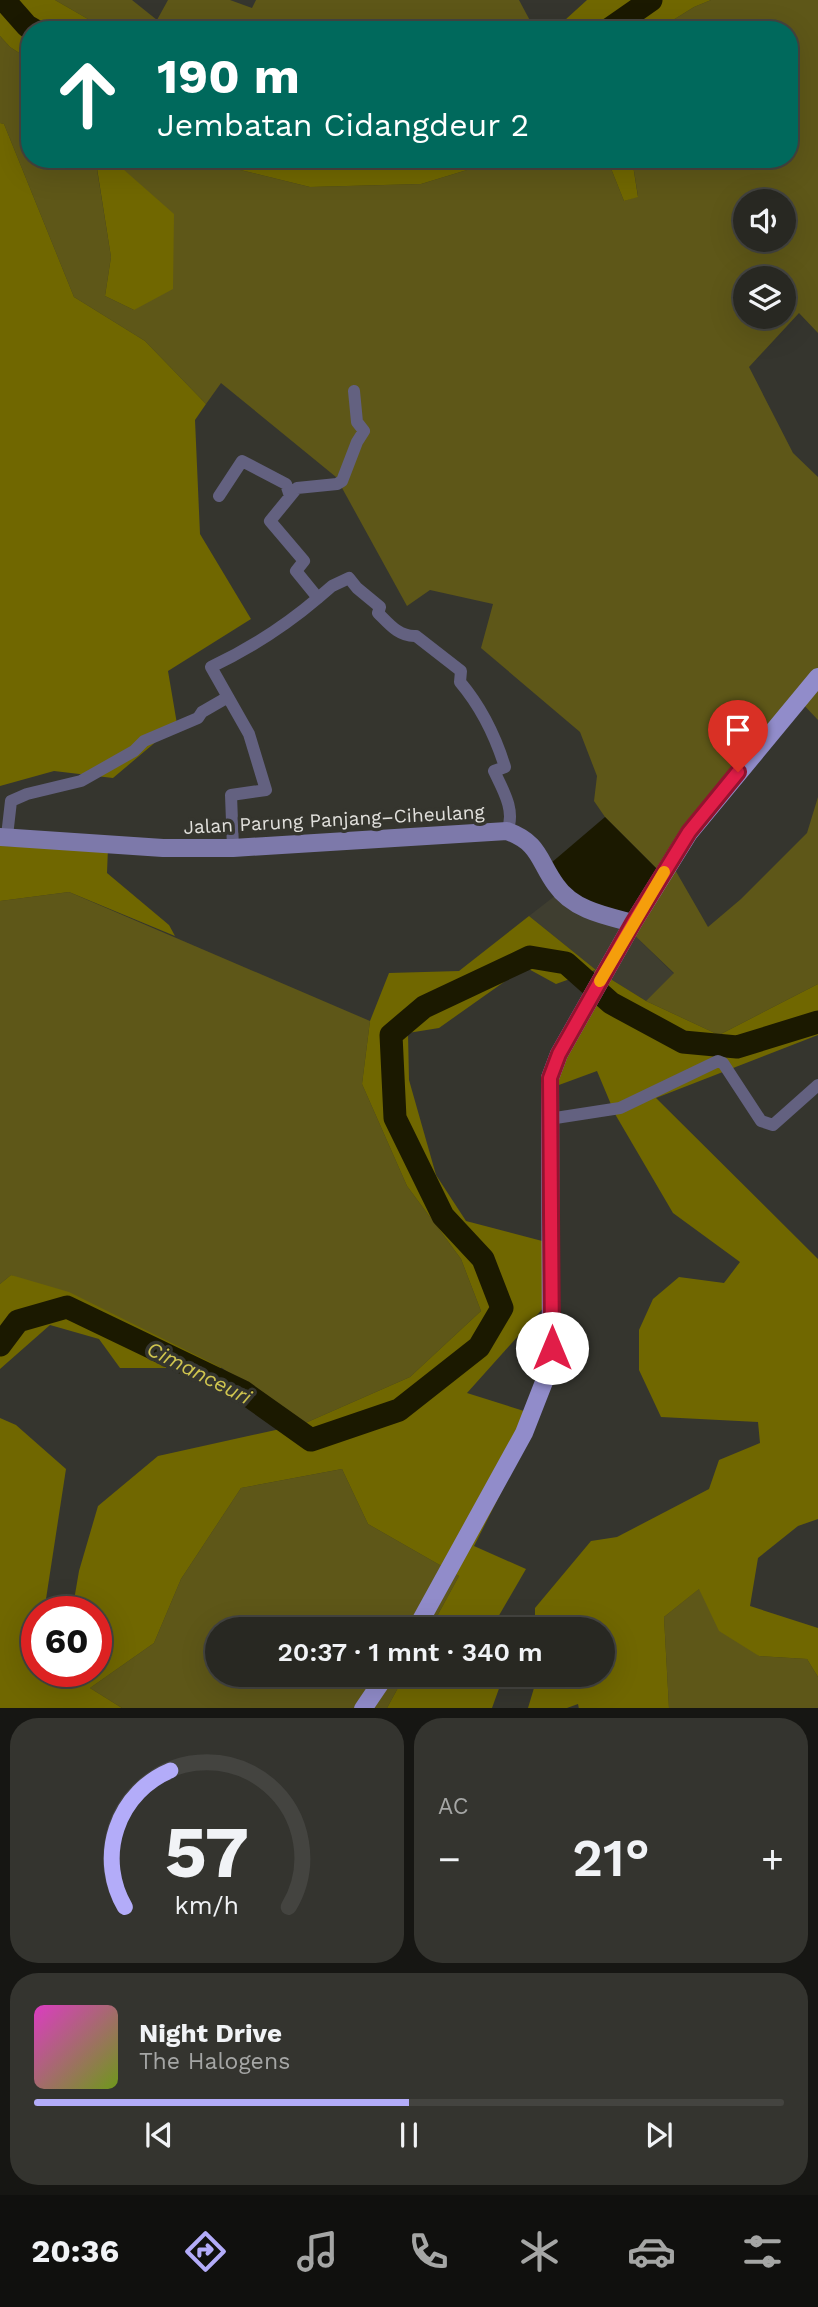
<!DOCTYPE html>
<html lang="id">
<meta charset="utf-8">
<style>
:root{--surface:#282822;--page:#34342f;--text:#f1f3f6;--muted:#a5a6a5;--line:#444440;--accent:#b3acf9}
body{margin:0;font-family:"Work Sans",sans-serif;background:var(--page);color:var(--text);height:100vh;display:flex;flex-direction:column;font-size:26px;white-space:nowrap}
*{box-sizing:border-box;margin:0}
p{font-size:23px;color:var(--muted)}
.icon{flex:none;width:38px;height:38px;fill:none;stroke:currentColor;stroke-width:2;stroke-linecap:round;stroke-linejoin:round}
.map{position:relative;height:1708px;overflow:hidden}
.sheet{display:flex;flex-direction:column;gap:10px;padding:10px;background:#161613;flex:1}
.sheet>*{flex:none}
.top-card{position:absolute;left:21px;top:21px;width:777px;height:147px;border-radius:28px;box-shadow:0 7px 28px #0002,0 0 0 2px var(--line);background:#00695c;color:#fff;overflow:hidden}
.tools{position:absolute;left:733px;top:189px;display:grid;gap:14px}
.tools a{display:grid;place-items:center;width:63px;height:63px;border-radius:50%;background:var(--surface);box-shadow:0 7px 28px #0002,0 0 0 2px var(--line);font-size:35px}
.speed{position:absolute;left:21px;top:1596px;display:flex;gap:14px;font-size:35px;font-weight:700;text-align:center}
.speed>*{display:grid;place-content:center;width:91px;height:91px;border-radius:50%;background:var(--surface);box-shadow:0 7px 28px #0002,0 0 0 2px var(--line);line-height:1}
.speed .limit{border:10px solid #d22;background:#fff;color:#111}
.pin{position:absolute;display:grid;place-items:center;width:60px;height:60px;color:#fff;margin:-72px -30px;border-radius:50% 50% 50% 0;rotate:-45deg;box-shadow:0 0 7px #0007}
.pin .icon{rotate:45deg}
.me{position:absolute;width:77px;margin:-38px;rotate:0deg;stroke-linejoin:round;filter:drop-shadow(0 0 5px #0008)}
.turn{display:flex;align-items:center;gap:24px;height:147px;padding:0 21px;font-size:32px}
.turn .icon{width:91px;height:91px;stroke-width:2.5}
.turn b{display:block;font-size:49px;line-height:60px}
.big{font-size:52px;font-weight:600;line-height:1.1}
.sheet .card{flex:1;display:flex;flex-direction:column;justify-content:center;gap:10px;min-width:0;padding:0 24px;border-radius:28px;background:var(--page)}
.sheet .dial{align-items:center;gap:0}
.dial svg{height:182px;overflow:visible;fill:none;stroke:var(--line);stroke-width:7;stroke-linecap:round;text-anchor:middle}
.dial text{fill:var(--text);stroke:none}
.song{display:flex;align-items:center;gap:21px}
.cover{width:84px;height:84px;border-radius:10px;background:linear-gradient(135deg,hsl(310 70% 55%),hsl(80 70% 35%))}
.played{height:7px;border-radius:4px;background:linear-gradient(90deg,var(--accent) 50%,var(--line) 50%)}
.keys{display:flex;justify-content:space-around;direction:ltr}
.heat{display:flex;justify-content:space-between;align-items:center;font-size:38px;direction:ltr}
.sheet .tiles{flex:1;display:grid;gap:10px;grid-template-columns:1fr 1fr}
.card:last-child{grid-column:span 2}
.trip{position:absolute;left:205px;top:1617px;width:410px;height:70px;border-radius:35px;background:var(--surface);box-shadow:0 7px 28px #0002,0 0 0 2px var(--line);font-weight:600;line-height:70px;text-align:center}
.tab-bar{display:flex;height:112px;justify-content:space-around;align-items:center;background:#10100e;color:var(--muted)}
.tab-bar .icon{width:49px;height:49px}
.tab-bar .active{color:var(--accent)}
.tab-bar b{font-size:32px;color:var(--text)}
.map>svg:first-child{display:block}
.built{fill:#3f3e30}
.green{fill:#5e5718;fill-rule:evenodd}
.forest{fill:#706700}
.water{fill:#1b1900}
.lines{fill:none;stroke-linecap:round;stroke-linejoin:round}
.river{stroke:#1b1900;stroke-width:23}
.street{stroke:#636180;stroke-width:12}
.secondary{stroke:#7d79aa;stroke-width:18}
.primary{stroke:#918cca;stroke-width:18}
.route-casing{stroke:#92132f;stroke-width:18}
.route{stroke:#e11d48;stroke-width:12}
.slow{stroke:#f59e0b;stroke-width:12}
.labels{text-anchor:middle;stroke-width:7;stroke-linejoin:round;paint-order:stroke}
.street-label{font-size:19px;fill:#e1e0dc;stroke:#35352e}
.water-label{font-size:21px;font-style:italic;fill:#d0c54f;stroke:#35352e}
</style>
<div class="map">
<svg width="818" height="1709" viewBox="0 0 818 1709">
<rect width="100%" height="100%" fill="#35352e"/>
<!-- built -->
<path class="built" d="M 560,892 L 629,930 L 674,974 L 646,1001 L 596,970 L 529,916 Z"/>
<!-- green -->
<path class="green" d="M 55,0 L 132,0 L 157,20 L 168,0 L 230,0 L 252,8 L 256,0 L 519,0 L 535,30 L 107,30 Z
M 711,0 L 818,0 L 818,333 L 799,313 L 749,367 L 793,453 L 818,477 L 818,720 L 800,701 L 670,861 L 708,927 L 741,899 L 807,833 L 818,797 L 818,984 L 719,1035 L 646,1001 L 674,973 L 629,930 L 661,873 L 605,817 L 594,801 L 597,776 L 580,732 L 481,648 L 493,604 L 430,590 L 407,606 L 336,477 L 221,383 L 206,404 L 145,341 L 74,297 L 4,124 L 0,123 L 0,36 L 10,47 L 30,60 L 30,159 L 195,159 L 310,187 L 421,184 L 490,163 L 522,159 L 610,166 L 624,201 L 638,196 L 632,159 L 789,159 L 789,30 L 657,30 L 694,7 ZM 96,163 L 123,169 L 134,310 L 105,296 L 111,257 ZM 746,201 L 784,201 L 784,240 L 746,240 ZM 746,278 L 784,278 L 784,317 L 746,317 Z
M 69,892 L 370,1021 L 362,1084 L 407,1186 L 461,1259 L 481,1311 L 410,1377 L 303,1424 L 222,1368 L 11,1275 L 0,1284 L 0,901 Z
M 342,1469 L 368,1524 L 459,1576 L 430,1629 L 217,1629 L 217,1675 L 405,1675 L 387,1708 L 122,1708 L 90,1688 L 154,1643 L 181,1579 L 241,1488 Z
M 700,1588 L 759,1656 L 807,1659 L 818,1677 L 818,1708 L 669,1708 L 664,1617 Z"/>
<!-- forest -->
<path class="forest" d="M 0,0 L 55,0 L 107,30 L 30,30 L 30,60 L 10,47 L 0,36 Z
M 587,0 L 711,0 L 694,7 L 657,30 L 554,30 Z
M 0,123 L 4,124 L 74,297 L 145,341 L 206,404 L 195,420 L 200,534 L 251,619 L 168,671 L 177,724 L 113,778 L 54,771 L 0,786 Z
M 195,159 L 522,159 L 490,163 L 421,184 L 310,187 Z
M 542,159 L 632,159 L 638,197 L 624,201 L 610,166 Z
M 96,162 L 123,169 L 174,214 L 173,289 L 134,310 L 105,296 L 111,257 Z
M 0,846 L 108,848 L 107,873 L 169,925 L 175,936 L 69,892 L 0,901 Z
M 529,916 L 596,970 L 646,1001 L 719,1035 L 818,984 L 818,1035 L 656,1098 L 818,1259 L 818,1519 L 798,1526 L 758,1558 L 750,1606 L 818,1628 L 818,1677 L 807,1659 L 759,1656 L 719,1631 L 699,1589 L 664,1617 L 669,1708 L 579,1709 L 578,1704 L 567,1708 L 528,1708 L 534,1688 L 535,1675 L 602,1675 L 602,1629 L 535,1629 L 535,1608 L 591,1541 L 617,1537 L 709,1489 L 719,1460 L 760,1443 L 758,1422 L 661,1417 L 639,1370 L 639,1330 L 653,1299 L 679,1277 L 724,1283 L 740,1262 L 673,1213 L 615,1114 L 597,1071 L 548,1089 L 595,970 L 556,984 L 525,967 L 439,1028 L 408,1033 L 409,1080 L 436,1175 L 466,1221 L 546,1242 L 555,1295 L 467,1393 L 540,1416 L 474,1546 L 526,1569 L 494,1624 L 495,1629 L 430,1629 L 459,1576 L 368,1524 L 342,1469 L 241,1488 L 181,1579 L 154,1643 L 90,1688 L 122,1708 L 0,1708 L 0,1418 L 16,1425 L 66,1469 L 44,1612 L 37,1612 L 37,1671 L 96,1671 L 96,1612 L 72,1612 L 79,1571 L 98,1506 L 158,1456 L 303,1424 L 410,1377 L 481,1311 L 461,1259 L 407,1186 L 362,1084 L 370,1021 L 389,973 L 459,971 Z
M 11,1275 L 69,1292 L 222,1368 L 120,1368 L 99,1339 L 50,1325 L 0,1369 L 0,1284 Z
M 405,1675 L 500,1675 L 501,1683 L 492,1708 L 387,1708 Z"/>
<!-- water -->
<path class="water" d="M 605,817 L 661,873 L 634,916 L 593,915 L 544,869 Z"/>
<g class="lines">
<!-- river -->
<path class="river" d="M 4,0 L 27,26 L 34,30
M 608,30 L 651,0
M 0,1345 L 18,1321 L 67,1307 L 242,1391 L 311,1440 L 399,1410 L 479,1347 L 502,1308 L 483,1259 L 443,1216 L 395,1118 L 391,1035 L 424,1007 L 530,957 L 566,963 L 611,1003 L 683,1042 L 737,1047 L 818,1022"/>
<!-- street -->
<path class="street" d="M 354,391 L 357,422 L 364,431 L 357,442 L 342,481 L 337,484 L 297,488 L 270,521 L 304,561 L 296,571 L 318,598 L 332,586 L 349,578 L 357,588 L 380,607 L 378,613 C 389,624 399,637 416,636 L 461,671 L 460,682 C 482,708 495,735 505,767 L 494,771 C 503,790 516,811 507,831
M 219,496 L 242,461 L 286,484 L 290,496
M 228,697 L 211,667 C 251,648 284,627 318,598
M 7,836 L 11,801 L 27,794 L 81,781 L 134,751 L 144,741 L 198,718 L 202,712 L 228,697 L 249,734 L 266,790 L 231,795 L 233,848
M 549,1119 L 620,1108 L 718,1061 L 723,1063 L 761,1121 L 773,1125 L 818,1085"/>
<!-- secondary -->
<path class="secondary" d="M 0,837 L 163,848 L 233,848 L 507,831 C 540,843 538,860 556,885 C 573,910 606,916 633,923"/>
<!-- primary -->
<path class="primary" d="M 416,1629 L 524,1433 L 551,1364 L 550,1078 L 559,1054 L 633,923 L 689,833 L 818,677
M 363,1709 L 386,1675"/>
</g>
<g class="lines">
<defs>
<path id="route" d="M 552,1348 L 550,1078 L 559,1054 L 633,923 L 689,832 L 738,772"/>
</defs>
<!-- route casing -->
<use href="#route" class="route-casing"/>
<!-- route -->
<use href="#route" class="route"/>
<!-- slow -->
<path class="slow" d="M 600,981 L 664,872"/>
</g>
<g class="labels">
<!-- street labels -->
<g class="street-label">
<text transform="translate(334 819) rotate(-3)" y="7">Jalan Parung Panjang–Ciheulang</text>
</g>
<!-- water labels -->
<g class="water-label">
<text transform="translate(199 1373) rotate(27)" y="7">Cimanceuri</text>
</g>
</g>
</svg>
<div class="tools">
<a><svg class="icon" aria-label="sound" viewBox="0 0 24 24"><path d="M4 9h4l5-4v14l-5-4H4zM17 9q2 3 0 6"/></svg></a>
<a><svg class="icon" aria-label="layers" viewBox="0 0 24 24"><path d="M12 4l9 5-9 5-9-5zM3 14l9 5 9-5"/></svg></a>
</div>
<div class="speed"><div class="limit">60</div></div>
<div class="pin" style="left:738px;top:772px;background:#d93025"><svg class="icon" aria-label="arrive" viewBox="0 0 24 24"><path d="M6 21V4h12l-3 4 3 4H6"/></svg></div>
<svg class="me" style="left:552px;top:1348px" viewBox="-20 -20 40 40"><circle r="19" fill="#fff"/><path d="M0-13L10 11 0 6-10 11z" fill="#e11d48"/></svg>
<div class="trip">20:37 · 1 mnt · 340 m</div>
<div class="top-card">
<div class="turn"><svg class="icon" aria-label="ahead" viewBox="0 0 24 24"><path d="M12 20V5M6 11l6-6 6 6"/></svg><div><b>190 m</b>Jembatan Cidangdeur 2</div></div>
</div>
</div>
<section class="sheet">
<div class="tiles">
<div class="card dial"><svg viewBox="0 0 100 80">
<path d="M14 69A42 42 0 1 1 86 69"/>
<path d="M14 69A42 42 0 0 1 34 9" stroke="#b3acf9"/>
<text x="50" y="56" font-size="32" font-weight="700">57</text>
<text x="50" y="72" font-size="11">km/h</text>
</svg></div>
<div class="card"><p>AC</p>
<div class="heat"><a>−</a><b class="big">21°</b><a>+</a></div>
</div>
<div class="card">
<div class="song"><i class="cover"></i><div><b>Night Drive</b><p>The Halogens</p></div></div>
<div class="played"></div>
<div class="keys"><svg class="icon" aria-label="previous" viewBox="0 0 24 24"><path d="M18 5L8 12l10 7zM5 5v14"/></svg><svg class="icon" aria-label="pause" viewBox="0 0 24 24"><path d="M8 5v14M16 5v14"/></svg><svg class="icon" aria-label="next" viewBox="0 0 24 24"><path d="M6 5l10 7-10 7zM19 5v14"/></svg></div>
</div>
</div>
</section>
<nav class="tab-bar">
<b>20:36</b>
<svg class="icon active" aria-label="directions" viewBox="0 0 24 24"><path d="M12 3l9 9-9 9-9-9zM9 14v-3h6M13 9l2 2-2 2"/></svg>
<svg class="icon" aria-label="music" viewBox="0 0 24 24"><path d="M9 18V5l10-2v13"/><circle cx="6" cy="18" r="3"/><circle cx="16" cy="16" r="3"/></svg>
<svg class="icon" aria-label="phone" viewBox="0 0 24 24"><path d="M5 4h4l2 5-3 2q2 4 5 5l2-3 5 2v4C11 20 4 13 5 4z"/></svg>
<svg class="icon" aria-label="climate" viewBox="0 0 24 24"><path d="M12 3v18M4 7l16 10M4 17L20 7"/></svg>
<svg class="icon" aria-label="car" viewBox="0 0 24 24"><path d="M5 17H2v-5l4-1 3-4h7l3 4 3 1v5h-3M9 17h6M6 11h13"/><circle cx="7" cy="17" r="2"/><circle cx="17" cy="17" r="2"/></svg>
<svg class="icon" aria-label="filters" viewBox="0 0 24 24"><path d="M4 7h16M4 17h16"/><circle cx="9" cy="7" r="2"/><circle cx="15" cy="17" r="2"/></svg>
</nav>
